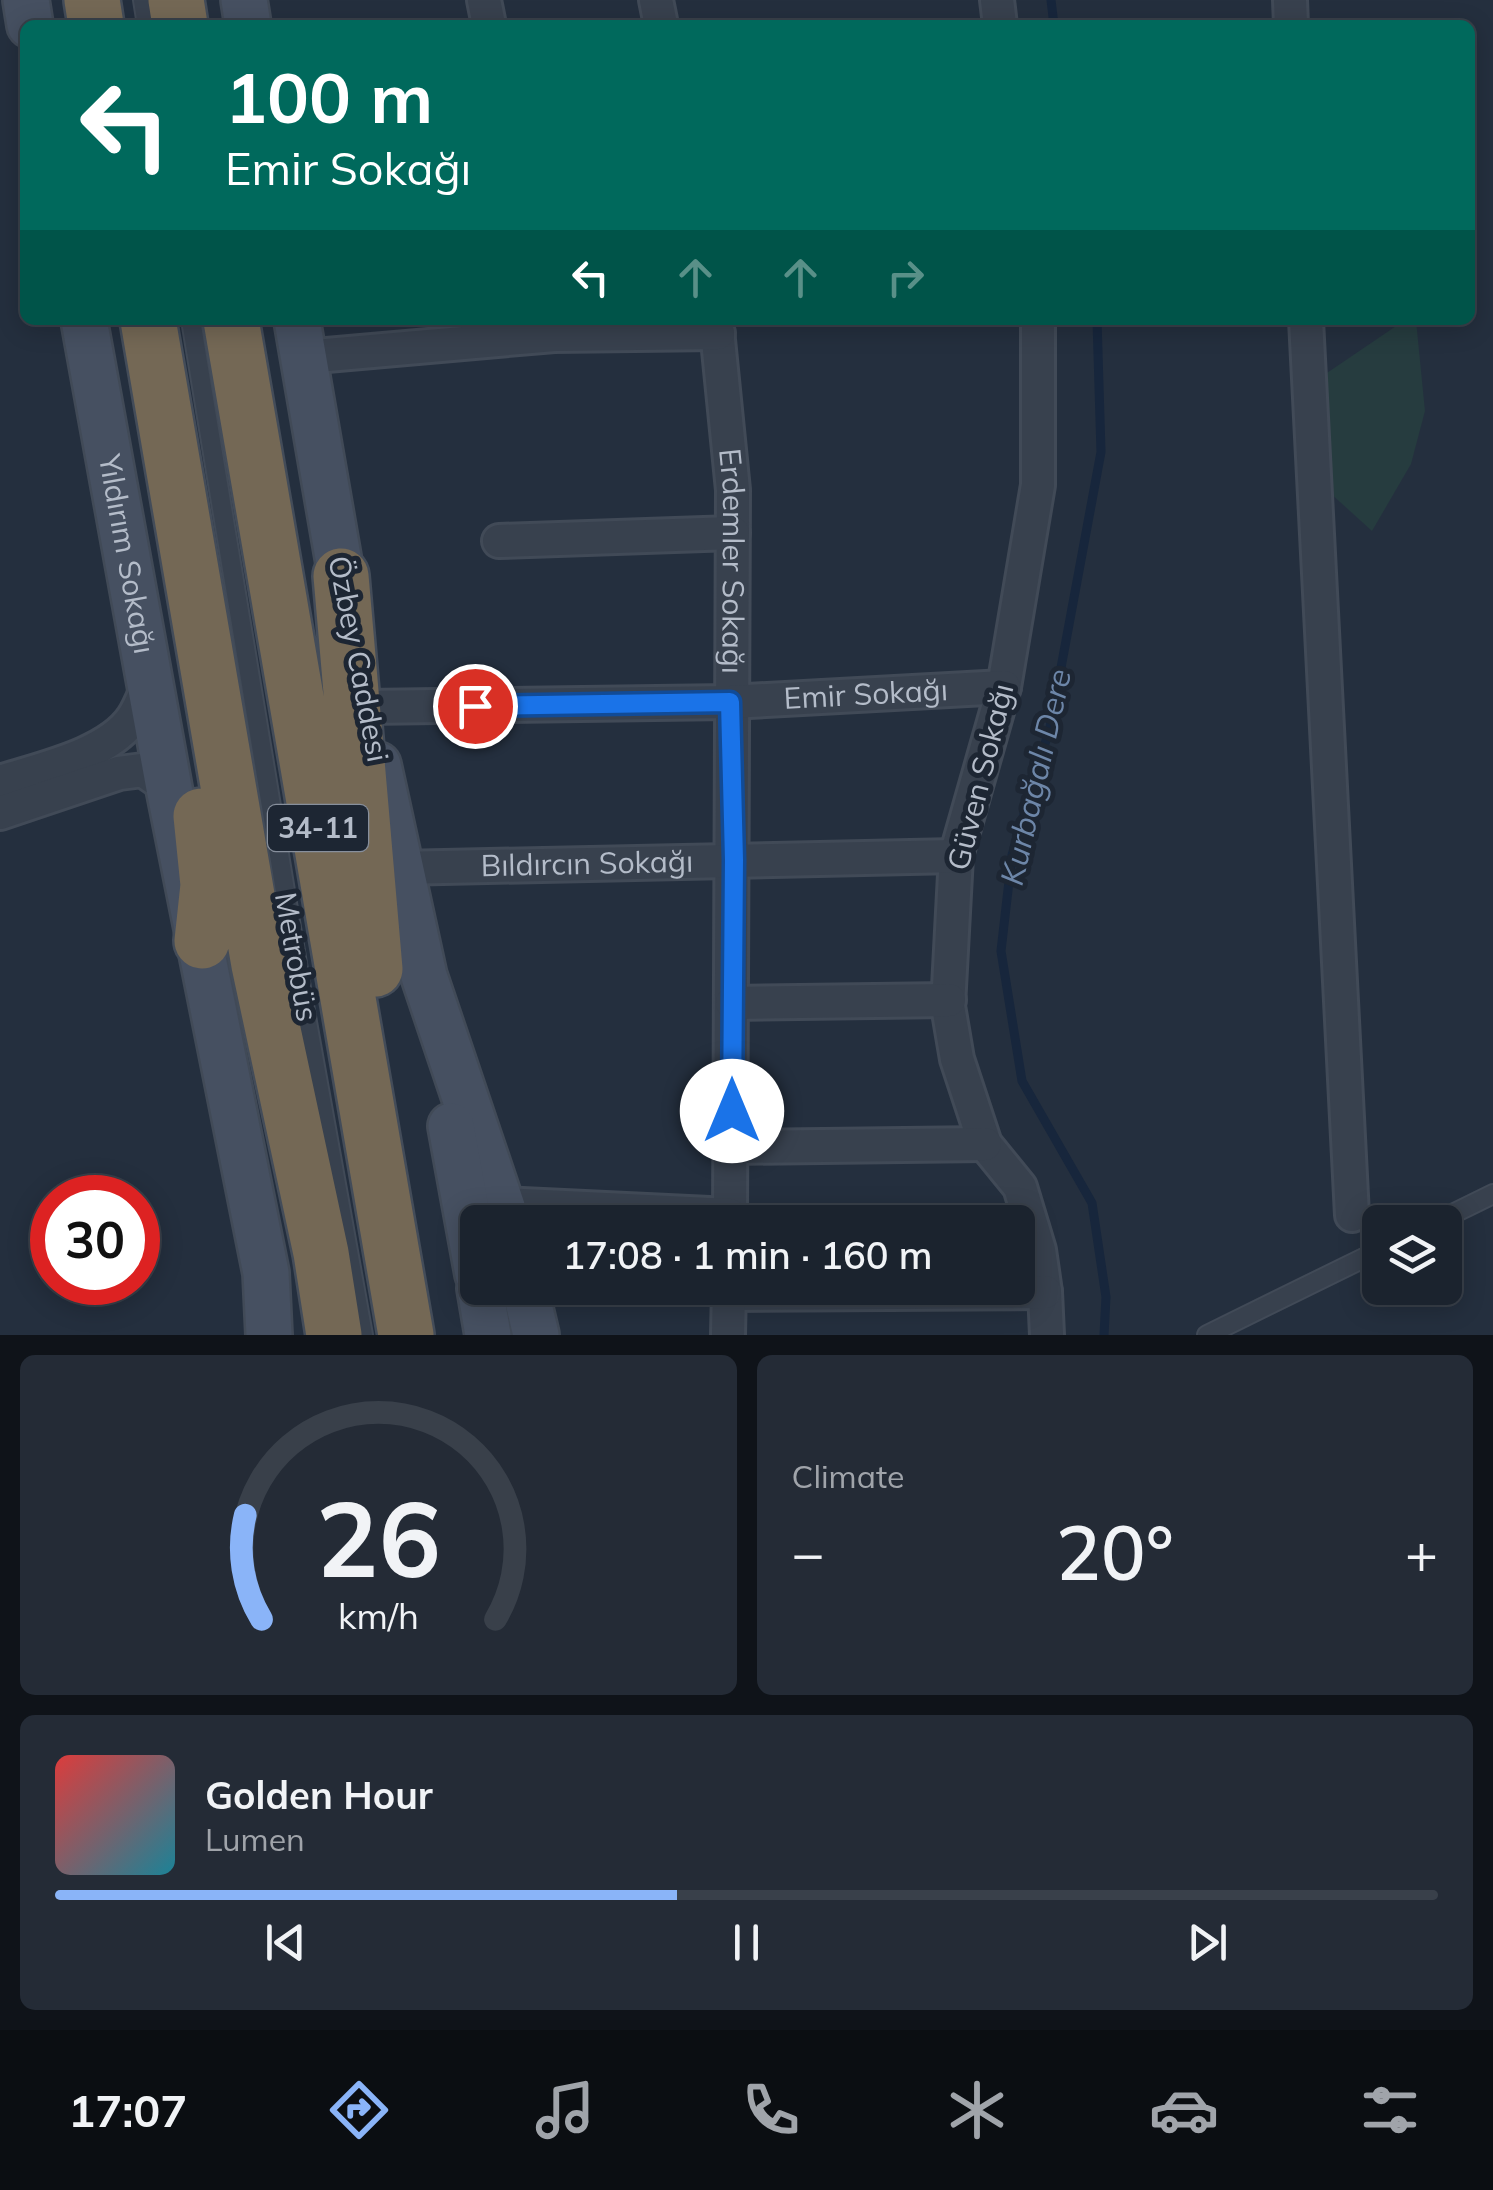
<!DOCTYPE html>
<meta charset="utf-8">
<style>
:root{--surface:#1b232e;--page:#242b36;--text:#f1f3f6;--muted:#a0a4aa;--line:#39404a;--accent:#8ab4f8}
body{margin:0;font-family:Mulish,sans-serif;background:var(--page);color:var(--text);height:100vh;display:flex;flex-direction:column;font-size:38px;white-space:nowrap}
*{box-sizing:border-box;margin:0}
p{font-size:32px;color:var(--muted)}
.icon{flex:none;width:55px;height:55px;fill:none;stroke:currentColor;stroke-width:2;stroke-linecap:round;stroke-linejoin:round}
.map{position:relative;height:1335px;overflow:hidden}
.panel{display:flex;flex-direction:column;gap:20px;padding:20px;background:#0f1319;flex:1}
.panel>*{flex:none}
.top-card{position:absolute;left:20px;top:20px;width:1455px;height:305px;border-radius:15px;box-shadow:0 5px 25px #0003,0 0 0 2px var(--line);background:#00695c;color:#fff;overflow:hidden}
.tools{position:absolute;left:1362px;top:1205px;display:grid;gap:20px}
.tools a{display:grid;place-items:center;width:100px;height:100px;border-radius:15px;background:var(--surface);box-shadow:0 5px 25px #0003,0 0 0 2px var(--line);font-size:50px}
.speed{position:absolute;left:30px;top:1175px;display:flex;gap:20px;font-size:50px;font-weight:700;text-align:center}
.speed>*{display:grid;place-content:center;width:130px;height:130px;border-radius:50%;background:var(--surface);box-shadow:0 5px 25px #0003,0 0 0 2px var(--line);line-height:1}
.speed .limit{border:15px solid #d22;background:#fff;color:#111}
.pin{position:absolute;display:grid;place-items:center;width:85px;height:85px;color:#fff;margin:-42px;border:5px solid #fff;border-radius:50%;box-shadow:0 2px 10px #0007}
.me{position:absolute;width:110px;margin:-55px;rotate:0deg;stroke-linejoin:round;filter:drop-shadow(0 0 8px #0008)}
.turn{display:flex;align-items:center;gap:35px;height:210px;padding:0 40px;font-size:45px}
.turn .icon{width:130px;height:130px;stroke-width:2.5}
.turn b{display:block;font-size:70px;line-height:85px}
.lanes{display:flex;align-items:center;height:95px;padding:0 40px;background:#0003;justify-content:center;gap:50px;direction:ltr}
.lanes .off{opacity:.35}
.big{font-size:75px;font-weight:600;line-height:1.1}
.panel .tile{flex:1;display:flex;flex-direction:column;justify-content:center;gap:15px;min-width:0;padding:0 35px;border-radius:15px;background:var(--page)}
.panel .dial{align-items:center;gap:0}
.dial svg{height:260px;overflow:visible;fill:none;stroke:var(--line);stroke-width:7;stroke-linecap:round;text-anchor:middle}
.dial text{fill:var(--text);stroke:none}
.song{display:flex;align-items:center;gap:30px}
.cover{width:120px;height:120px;border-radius:15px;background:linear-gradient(135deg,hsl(0 70% 55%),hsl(190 70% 35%))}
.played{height:10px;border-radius:5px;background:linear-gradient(90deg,var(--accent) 45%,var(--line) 45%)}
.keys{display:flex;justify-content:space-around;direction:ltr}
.heat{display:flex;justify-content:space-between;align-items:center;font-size:55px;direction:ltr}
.panel .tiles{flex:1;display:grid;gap:20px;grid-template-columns:1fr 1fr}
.tile:last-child{grid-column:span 2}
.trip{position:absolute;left:460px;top:1205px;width:575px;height:100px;border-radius:15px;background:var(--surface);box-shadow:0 5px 25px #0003,0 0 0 2px var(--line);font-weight:600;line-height:100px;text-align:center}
.dock{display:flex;height:160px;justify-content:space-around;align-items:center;background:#0b0e12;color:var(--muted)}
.dock .icon{width:70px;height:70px}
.dock .current{color:var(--accent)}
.dock b{font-size:45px;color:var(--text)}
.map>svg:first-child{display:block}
.green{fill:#263c3f}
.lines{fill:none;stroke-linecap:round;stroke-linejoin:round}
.stream{stroke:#17263c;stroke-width:9}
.lane-casing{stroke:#414a57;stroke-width:22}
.street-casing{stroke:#414a57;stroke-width:38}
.secondary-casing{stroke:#414a57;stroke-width:50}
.highway-casing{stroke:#434c59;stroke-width:60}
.lane{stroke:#38414e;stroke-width:18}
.street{stroke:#38414e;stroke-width:32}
.secondary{stroke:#465061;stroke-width:45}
.highway{stroke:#746855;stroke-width:55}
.route-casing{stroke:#114b97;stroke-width:25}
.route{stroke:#1a73e8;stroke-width:18}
.labels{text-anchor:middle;stroke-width:10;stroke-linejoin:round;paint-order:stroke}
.shield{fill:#1d2633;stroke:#878f9c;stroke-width:2.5}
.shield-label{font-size:28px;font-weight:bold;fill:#b4bcc9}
.street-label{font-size:30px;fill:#b4bcc9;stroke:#1d2633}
.water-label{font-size:32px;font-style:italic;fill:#6d86a8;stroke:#1d2633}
</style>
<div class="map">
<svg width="1493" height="1335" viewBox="0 0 1493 1335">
<rect width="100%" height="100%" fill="#242f3e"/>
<!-- green -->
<path class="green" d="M 1405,320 L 1416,320 L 1425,411 L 1411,464 L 1372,531 L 1329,492 L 1321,377 Z"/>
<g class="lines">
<!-- stream -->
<path class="stream" d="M 1051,0 L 1054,25
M 1097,320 L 1101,452 L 1050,727 L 1012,855 L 1001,951 L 1022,1081 L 1092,1203 L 1106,1297 L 1104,1335"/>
<defs>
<path id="lane" d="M 143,0 L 147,25
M 191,320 L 302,994 L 363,1335
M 1436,1222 L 1493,1194
M 1207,1335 L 1380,1250"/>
<g id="street">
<path d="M 484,0 L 489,25"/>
<path d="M 656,0 L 661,25"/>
<path d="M 997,0 L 1000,25"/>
<path d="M 1290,0 L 1291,25"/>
<path id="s1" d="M 716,320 L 733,490 L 730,1222"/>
<path d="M 1038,320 L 1038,485 L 1004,687 L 956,856 L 948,1006 L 957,1059 L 985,1144 L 1020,1187 L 1039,1250 L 1045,1292 L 1047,1335"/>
<path d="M 1306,320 L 1352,1215"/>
<path d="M 304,357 L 554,335 L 718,333"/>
<path d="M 499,541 L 733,533"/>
<path id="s2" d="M 366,707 L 730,702 L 1004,687"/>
<path d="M 0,782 C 40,769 108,755 133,718 C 140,708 145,693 150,682"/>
<path d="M 0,813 L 119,773 L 143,770 L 169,788"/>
<path id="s3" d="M 399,868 L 956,856"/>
<path d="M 732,1003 L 949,1000"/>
<path d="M 731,1147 L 985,1144"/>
<path d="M 501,1204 L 730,1215"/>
<path d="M 729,1294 L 1045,1292"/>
<path d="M 728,1335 L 729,1288"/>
</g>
<g id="secondary">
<path d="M 26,0 L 30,25"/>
<path d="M 244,0 L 248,25"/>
<path id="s4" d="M 84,320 L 169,788 L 266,1273 L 269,1335"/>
<path d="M 297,320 L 347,609"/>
<path d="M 378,765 L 424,976 L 507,1222"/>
<path d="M 451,1126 L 478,1274"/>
<path d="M 480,1288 L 488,1335"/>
<path d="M 525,1288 L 536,1335"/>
</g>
<path id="highway" d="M 92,0 L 96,25
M 176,0 L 180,25
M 148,320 L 259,965 L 321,1253 L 334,1335
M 231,320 L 406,1335
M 341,576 L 375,969
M 201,816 L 208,885 L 202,941"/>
</defs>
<!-- lane casing -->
<use href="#lane" class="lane-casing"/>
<!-- street casing -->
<use href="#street" class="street-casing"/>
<!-- secondary casing -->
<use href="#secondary" class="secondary-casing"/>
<!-- highway casing -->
<use href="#highway" class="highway-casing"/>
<!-- lane -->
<use href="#lane" class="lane"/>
<!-- street -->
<use href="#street" class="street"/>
<!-- secondary -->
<use href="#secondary" class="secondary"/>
<!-- highway -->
<use href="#highway" class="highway"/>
</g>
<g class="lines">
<defs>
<path id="route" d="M 475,706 L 730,702 L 734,860 L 732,1111"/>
</defs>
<!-- route casing -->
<use href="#route" class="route-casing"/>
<!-- route -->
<use href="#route" class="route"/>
</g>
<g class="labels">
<!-- shield labels -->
<rect class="shield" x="268" y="805" width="100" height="46" rx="8"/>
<g class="shield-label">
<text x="318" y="838">34-11</text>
</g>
<!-- street labels -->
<g class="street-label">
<text dy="10" stroke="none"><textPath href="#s4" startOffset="238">Yıldırım Sokağı</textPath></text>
<text dy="10" stroke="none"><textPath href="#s1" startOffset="242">Erdemler Sokağı</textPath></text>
<text transform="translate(358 659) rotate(79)" y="10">Özbey Caddesi</text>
<text dy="10" stroke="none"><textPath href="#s2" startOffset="500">Emir Sokağı</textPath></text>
<text transform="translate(981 777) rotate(-76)" y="10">Güven Sokağı</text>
<text dy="10" stroke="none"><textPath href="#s3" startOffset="188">Bıldırcın Sokağı</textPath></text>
<text transform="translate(296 957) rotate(80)" y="10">Metrobüs</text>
</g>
<!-- water labels -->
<g class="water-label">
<text transform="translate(1036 777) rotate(-77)" y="11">Kurbağalı Dere</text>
</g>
</g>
</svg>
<div class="tools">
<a><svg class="icon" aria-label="layers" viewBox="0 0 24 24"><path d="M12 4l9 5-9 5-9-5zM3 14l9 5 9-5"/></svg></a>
</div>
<div class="speed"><div class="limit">30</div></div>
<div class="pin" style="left:475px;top:706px;background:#d93025"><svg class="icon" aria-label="arrive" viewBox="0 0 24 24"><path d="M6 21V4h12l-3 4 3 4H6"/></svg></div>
<svg class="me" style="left:732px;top:1111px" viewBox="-20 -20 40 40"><circle r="19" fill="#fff"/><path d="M0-13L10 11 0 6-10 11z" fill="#1a73e8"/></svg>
<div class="trip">17:08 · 1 min · 160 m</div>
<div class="top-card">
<div class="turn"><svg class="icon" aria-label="left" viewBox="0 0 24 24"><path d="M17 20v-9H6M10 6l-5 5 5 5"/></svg><div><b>100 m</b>Emir Sokağı</div></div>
<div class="lanes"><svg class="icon" aria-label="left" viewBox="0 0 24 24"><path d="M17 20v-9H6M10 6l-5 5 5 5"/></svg><svg class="icon off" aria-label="ahead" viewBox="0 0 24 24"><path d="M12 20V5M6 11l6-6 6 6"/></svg><svg class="icon off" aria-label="ahead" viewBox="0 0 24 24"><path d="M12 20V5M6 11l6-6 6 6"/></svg><svg class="icon off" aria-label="right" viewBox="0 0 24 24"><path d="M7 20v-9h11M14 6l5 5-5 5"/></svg></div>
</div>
</div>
<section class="panel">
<div class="tiles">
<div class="tile dial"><svg viewBox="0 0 100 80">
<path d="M14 69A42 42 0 1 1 86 69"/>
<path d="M14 69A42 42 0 0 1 9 37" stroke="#8ab4f8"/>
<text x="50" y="56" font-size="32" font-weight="700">26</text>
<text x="50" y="72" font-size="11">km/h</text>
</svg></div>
<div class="tile"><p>Climate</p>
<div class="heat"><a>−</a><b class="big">20°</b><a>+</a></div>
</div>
<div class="tile">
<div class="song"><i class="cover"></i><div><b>Golden Hour</b><p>Lumen</p></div></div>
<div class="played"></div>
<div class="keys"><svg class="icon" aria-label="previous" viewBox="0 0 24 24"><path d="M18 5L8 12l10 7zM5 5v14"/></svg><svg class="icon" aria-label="pause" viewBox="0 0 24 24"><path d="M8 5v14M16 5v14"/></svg><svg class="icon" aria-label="next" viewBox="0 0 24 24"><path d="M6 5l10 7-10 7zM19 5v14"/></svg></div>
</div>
</div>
</section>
<nav class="dock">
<b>17:07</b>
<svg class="icon current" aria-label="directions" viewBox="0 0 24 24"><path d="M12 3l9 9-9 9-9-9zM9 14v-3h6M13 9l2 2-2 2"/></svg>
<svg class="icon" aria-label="music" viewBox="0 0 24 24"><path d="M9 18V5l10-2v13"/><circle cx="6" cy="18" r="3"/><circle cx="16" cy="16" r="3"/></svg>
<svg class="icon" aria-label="phone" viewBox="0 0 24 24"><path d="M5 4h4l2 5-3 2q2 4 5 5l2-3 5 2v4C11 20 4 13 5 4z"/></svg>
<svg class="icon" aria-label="climate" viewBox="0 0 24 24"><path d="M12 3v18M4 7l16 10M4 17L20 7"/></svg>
<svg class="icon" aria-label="car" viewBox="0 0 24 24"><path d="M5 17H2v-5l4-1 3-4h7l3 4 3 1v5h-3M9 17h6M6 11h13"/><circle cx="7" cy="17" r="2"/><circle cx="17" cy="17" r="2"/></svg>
<svg class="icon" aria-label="filters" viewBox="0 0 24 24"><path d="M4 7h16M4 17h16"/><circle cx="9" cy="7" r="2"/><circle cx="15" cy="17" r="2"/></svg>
</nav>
